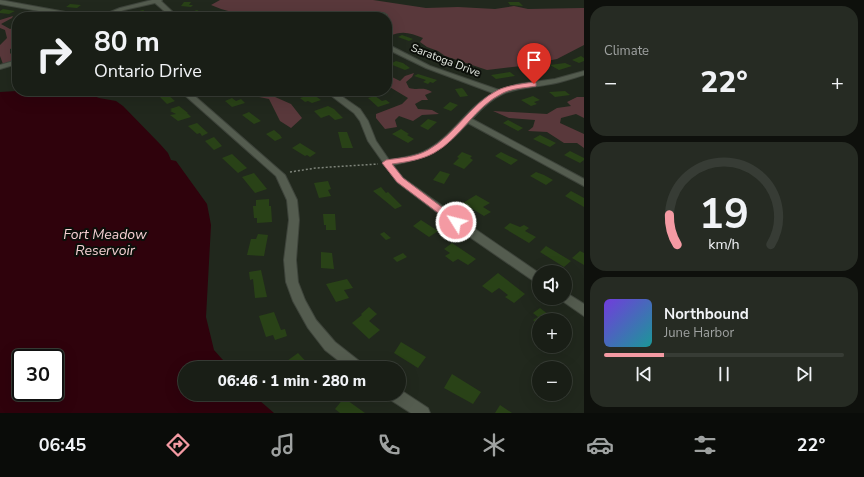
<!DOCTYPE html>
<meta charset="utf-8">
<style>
:root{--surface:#191e16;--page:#262b23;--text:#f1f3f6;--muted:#9fa2a1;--line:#373c35;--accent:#f49aa3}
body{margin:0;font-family:"Nunito Sans",sans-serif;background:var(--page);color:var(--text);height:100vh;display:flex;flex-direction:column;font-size:15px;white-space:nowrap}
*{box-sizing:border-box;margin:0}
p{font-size:13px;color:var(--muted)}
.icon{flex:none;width:22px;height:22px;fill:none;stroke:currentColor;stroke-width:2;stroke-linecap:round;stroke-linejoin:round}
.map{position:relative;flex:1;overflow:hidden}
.drawer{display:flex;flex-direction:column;gap:6px;padding:6px;background:#0e100c;width:280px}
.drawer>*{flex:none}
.hud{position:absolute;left:12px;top:12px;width:380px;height:84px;border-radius:16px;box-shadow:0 4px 16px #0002,0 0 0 1px var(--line);background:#191e16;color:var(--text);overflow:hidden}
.buttons{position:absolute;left:532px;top:265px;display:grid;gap:8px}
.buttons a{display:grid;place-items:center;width:40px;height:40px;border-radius:50%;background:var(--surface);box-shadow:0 4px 16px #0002,0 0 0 1px var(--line);font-size:20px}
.speed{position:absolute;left:12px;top:349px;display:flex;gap:8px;font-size:20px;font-weight:700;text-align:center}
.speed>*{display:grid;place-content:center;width:52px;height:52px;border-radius:50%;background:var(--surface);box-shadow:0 4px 16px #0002,0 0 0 1px var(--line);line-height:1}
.speed .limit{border:2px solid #111;border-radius:6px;background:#fff;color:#111}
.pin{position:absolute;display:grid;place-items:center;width:34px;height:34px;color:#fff;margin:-41px -17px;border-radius:50% 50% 50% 0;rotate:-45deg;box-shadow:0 0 4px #0007}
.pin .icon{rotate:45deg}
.me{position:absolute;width:44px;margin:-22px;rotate:306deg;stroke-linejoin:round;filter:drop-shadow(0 0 3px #0008)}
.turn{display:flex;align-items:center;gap:14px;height:84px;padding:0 16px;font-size:18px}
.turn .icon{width:52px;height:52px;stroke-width:2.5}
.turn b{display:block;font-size:28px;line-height:34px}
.big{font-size:30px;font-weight:800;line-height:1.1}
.drawer .tile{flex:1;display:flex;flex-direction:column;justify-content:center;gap:6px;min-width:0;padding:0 14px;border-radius:16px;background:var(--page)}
.drawer .dial{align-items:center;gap:0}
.dial svg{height:104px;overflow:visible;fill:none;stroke:var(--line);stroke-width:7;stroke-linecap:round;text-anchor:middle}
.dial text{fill:var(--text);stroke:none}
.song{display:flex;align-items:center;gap:12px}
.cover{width:48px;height:48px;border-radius:6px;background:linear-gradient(135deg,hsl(260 70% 55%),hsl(180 70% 35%))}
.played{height:4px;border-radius:2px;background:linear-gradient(90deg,var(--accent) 25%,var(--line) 25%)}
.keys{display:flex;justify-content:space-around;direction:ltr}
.heat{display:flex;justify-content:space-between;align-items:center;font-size:22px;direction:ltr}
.trip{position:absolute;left:178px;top:361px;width:228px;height:40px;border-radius:20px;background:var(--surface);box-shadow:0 4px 16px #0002,0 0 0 1px var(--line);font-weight:800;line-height:40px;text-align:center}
.dock{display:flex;height:64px;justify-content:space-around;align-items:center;background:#0a0c09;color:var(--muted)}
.dock .icon{width:28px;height:28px}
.dock .active{color:var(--accent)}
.dock b{font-size:18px;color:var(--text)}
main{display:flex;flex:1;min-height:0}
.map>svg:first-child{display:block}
.green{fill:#59383b}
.water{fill:#2f020c;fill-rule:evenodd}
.building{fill:#294217}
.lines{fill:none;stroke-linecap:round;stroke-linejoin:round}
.minor-casing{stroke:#3e443b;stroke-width:2}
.path{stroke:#7e847a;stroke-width:1.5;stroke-dasharray:2 2;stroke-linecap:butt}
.minor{fill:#545c4f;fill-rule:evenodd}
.route{fill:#f49aa3;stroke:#9f646a}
.labels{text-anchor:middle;stroke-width:4;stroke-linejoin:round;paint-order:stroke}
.far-street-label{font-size:11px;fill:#e3e8e0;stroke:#0c0f0a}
.water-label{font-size:14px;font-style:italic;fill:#f4cfd2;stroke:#0c0f0a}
</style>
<main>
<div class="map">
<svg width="584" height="413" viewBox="0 0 584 413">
<rect width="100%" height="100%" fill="#21281d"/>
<!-- green -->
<path class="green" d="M 220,0 L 373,0 L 426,8 L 458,7 L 495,9 L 514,6 L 528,9 L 582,8 L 584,8 L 584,45 L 557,59 L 521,66 L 487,70 L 445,56 L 438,51 L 427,47 L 420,42 L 423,38 C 411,33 402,30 390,36 L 389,41 L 387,41 L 387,17 L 250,17 L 221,9 L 211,5 Z
M 13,16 L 12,18 L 1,24 L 10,29 L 17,26 L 17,46 L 10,49 L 10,53 L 17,60 L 3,64 L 0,56 L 0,45 L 7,38 L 5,30 L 0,28 L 0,20 Z
M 387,70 L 392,77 L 400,81 L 405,76 L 414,73 L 412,77 L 406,82 L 409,88 C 420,91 421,86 432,92 L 425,95 L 428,100 L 422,100 L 415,104 L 418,109 L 432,110 L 439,114 L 422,115 L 413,121 L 399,116 L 395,120 L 397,127 L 385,129 L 376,118 L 376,114 L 402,104 L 408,98 L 388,86 L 391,84 L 387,82 Z
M 239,91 L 262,91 L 266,93 L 291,104 L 302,118 L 291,128 L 280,121 L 269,99 L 243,94 Z
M 577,97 L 584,97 L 584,118 L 576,114 L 561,118 L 560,123 L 584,134 L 584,148 L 577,143 L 564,143 L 547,132 L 528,131 L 533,127 L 535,120 L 509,118 L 493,111 L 547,114 L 557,108 L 571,106 L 567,102 Z"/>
<!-- water -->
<path class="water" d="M 17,91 L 82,91 L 99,98 L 116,101 L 123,106 L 160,144 L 168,153 L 171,160 L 176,161 L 207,204 L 211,225 L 206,317 L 214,350 L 222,359 L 232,368 L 185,368 L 185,394 L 252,394 L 274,413 L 0,413 L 0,92 ZM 21,358 L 55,358 L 55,392 L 21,392 Z"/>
<!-- building -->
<path class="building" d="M 184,2 L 191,2 L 189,5 L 193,5 L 191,7 L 181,6 Z
M 508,2 L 519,2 L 523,6 L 510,5 Z
M 70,4 L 81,5 L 77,8 L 66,7 Z
M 3,9 L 15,11 L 9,14 L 0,13 L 0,11 Z
M 143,10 L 146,12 L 131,16 L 128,14 Z
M 197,10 L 204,14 L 197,16 L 191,12 Z
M 402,35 L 413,39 L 409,41 L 398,37 Z
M 424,50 L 434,54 L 429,56 L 419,52 Z
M 581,56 L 584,58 L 584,61 L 579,63 L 572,60 Z
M 396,61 L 403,63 L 410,68 L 405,70 L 390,64 Z
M 456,62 L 465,63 L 463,65 L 471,68 L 467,71 L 455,67 L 457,66 L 453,64 Z
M 565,63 L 572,66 L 559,70 L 550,65 Z
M 538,68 L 543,72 L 533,73 L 528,69 Z
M 510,72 L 515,76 L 496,79 L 491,75 Z
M 418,74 L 437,80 L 433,83 L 430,82 L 428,84 L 423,82 L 426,80 L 414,76 Z
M 462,88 L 464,90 L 468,96 L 460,97 L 455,89 Z
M 565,91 L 570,95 L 555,97 L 549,92 Z
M 165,92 L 167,94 L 175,101 L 167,104 L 159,96 L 161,95 L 159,94 Z
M 307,92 L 314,95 L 321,100 L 312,103 L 308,101 L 305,102 L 300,98 L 303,97 L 300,95 Z
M 375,96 L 382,101 L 386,100 L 390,103 L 378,107 L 368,98 Z
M 533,96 L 540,100 L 534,102 L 537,104 L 531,106 L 521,100 Z
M 232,98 L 236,101 L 241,99 L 245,103 L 232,107 L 225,101 Z
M 450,102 L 458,105 L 451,111 L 443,108 Z
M 179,106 L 188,113 L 187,113 L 191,117 L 178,121 L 170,115 L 176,114 L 170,111 L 172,110 L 170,109 Z
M 328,106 L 334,109 L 343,118 L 335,120 L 329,115 L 321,118 L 314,111 Z
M 249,112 L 261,121 L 254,124 L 242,115 Z
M 428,119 L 437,122 L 428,130 L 420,126 Z
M 508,120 L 523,128 L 518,131 L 503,123 Z
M 197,123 L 208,133 L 202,136 L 200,133 L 197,134 L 188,126 Z
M 401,129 L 409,134 L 407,135 L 414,139 L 408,143 L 392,134 Z
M 274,130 L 280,135 L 282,138 L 275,141 L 266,134 Z
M 338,132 L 347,132 L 353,148 L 342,148 Z
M 540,135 L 556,143 L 550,147 L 533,139 Z
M 214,137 L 222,146 L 214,150 L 205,141 Z
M 300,143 L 316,153 L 310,157 L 307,155 L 305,156 L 292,148 Z
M 570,151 L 584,158 L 584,160 L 580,163 L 564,155 Z
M 462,152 L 472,156 L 470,158 L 473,160 L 464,169 L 453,164 L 459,158 L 457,157 Z
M 501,152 L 509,156 L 518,160 L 511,165 L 495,156 Z
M 232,154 L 247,168 L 238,173 L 222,158 Z
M 440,171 L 450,174 L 444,184 L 433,180 Z
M 536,172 L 544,175 L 553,180 L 546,185 L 530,176 Z
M 254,173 L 267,189 L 255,193 L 242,177 Z
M 328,181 L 331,189 L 328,190 L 331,196 L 319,198 L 314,183 Z
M 381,187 L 386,193 L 388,192 L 402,206 L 395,209 L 373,191 Z
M 571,191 L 584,198 L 584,207 L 565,196 Z
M 476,195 L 490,203 L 483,207 L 491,212 L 484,216 L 463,203 Z
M 269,199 L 269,206 L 271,206 L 272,222 L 257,223 L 257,218 L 254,218 L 253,206 L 256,206 L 256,200 Z
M 323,214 L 335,214 L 336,230 L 326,230 L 326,225 L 324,225 Z
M 421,220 L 438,231 L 429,237 L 413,226 Z
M 510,223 L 520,227 L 524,225 L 529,228 L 525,231 L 536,237 L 529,243 L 504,228 Z
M 384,232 L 391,238 L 386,240 L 380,234 Z
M 258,234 L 268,235 L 264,256 L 247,255 L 251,239 L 256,239 Z
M 452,243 L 476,259 L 468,265 L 458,259 L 453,262 L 445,256 L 450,253 L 444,249 Z
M 546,246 L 571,261 L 564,267 L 540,252 Z
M 580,251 L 584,253 L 584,265 L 572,258 Z
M 321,252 L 332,253 L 334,269 L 321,268 Z
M 403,253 L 407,257 L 397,262 L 393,258 Z
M 261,270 L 267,297 L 255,298 L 253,279 L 250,280 L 249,272 Z
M 498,273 L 525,294 L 514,303 L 505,297 L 508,295 L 499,288 L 492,293 L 482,286 Z
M 347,279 L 353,288 L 344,290 L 349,298 L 336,302 L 326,284 Z
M 369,307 L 377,314 L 369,321 L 380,330 L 369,339 L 352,323 L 362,315 L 361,314 Z
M 540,308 L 553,318 L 554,317 L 558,320 L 539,320 L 539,325 L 533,320 L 538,317 L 533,313 Z
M 274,312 L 281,330 L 285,329 L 287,336 L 275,340 L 273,335 L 266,337 L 259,316 Z
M 565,325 L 568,327 L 566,329 L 571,333 L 565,338 Z
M 401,342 L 426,357 L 418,368 L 394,353 Z
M 298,353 L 312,368 L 293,368 L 287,361 Z
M 452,374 L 481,392 L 473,404 L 444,388 Z
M 344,398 L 365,413 L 340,413 L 335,409 Z
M 500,405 L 512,413 L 495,413 Z"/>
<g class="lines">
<defs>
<path id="minor" d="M 0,0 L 82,15 L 85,17 L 72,17 L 0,4 Z
M 152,0 L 162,0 L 161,1 L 178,17 L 171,17 L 155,3 L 124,10 L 106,17 L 98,17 L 120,8 Z
M 373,13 L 384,13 L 387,15 L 384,17 L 365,17 Z
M 387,44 L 430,66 L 499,90 L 519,84 L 555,79 L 584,71 L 584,75 C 573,78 562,82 551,84 C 512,91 501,87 472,119 L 584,179 L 584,186 L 468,123 C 443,150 429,158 393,165 L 403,178 L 472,227 L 539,273 L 539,283 L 535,282 L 464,233 L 397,182 L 368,141 L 360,121 L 354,113 L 325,91 L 334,91 L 360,109 L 368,121 L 376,141 L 389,160 C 401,158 412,157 423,152 C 452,138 466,108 493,93 L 426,68 L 387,49 Z
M 17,60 L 17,64 L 0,69 L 0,65 Z
M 180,91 L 189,91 L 285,175 L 297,200 L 299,220 L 296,260 L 298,282 L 305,300 L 316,320 L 335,342 L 363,364 L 365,368 L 348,368 L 325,350 L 308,328 L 293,301 L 286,282 L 284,260 L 289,220 L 287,200 L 276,176 Z
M 565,292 L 584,304 L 584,316 L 561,300 L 560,298 L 565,298 Z
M 399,389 L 428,408 L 430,413 L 411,413 L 389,399 L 387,394 L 399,394 Z"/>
</defs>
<!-- minor casing -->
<use href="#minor" class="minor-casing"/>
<!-- path -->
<path class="path" d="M 290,172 L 316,168 L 378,164"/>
<!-- minor -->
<use href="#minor" class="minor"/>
</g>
<!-- route -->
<path class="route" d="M 534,82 L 536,83 L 536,86 C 525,88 513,88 503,93 C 475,106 460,139 434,153 C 421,160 406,162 392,164 L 403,178 L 459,220 L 461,222 L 459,224 L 453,224 L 397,182 L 382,163 L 386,160 C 400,158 416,157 428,150 C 455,135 470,104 498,90 C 509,85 522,84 534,82 Z"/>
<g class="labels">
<!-- far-street labels -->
<g class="far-street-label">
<text transform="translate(446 60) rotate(21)" y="4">Saratoga Drive</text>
</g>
<!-- water labels -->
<g class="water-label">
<text x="105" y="239">Fort Meadow<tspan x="105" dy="16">Reservoir</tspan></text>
</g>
</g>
</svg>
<div class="buttons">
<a><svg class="icon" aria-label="sound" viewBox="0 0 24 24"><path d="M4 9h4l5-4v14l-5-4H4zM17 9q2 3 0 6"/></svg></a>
<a>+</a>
<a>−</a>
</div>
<div class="speed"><div class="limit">30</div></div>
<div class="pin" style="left:534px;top:84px;background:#d93025"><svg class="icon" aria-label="arrive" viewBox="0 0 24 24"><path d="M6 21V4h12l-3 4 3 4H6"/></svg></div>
<svg class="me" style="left:456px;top:222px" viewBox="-20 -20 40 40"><circle r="17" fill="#f49aa3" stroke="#fff" stroke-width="3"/><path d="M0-11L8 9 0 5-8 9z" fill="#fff"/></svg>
<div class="trip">06:46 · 1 min · 280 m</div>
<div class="hud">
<div class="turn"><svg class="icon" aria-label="right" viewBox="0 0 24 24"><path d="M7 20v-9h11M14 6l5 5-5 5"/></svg><div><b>80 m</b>Ontario Drive</div></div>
</div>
</div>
<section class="drawer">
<div class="tile"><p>Climate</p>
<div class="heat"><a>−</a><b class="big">22°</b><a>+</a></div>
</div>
<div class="tile dial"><svg viewBox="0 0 100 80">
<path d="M14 69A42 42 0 1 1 86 69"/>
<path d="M14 69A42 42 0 0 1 8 46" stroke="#f49aa3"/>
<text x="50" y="56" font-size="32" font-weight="700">19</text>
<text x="50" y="72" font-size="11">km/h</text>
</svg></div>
<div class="tile">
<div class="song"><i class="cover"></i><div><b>Northbound</b><p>June Harbor</p></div></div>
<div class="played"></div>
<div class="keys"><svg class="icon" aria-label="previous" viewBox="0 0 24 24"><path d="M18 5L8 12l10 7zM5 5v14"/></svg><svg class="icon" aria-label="pause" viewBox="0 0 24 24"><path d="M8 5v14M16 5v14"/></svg><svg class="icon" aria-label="next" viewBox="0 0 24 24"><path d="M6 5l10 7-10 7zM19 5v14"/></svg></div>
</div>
</section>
</main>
<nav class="dock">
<b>06:45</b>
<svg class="icon active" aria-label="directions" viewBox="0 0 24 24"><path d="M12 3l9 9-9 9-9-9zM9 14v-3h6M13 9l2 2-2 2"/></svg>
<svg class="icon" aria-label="music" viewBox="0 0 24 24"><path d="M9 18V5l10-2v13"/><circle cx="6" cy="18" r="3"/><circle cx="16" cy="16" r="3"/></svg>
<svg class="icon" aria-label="phone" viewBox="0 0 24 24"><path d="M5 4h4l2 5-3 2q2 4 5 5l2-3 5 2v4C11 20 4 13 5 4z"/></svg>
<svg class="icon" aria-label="climate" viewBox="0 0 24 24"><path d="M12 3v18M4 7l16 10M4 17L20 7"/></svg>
<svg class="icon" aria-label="car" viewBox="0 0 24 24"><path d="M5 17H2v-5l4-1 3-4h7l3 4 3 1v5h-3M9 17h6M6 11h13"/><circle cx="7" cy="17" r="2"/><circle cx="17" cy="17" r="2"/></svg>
<svg class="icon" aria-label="filters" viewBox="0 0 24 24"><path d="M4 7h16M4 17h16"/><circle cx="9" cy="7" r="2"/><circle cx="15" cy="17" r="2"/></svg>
<b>22°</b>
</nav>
